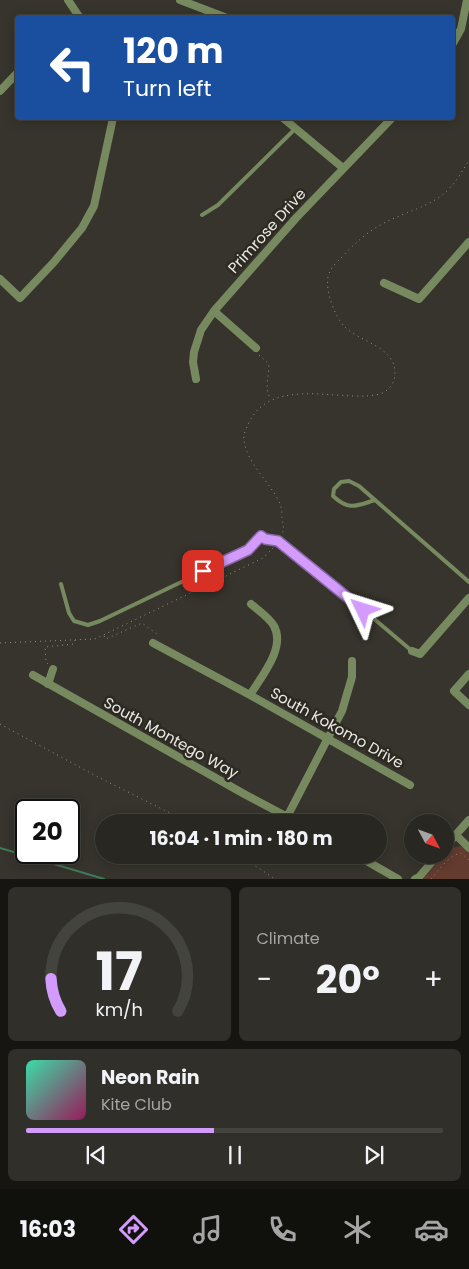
<!DOCTYPE html>
<meta charset="utf-8">
<style>
:root{--surface:#282721;--page:#302f2a;--text:#f1f3f6;--muted:#a5a5a5;--line:#44443f;--accent:#d39cfc}
body{margin:0;font-family:Poppins,sans-serif;background:var(--page);color:var(--text);height:100vh;display:flex;flex-direction:column;font-size:19px;white-space:nowrap}
*{box-sizing:border-box;margin:0}
p{font-size:16px;color:var(--muted)}
.icon{flex:none;width:28px;height:28px;fill:none;stroke:currentColor;stroke-width:2;stroke-linecap:round;stroke-linejoin:round}
.map{position:relative;height:879px;overflow:hidden}
.drawer{display:flex;flex-direction:column;gap:8px;padding:8px;background:#161512;flex:1}
.drawer>*{flex:none}
.banner{position:absolute;left:15px;top:15px;width:440px;height:105px;border-radius:5px;box-shadow:0 2px 12px #0003,0 0 0 1px var(--line);background:#1a4fa0;color:#fff;overflow:hidden}
.needle{width:32px;rotate:131deg}
.tools{position:absolute;left:404px;top:814px;display:grid;gap:10px}
.tools a{display:grid;place-items:center;width:50px;height:50px;border-radius:50%;background:var(--surface);box-shadow:0 2px 12px #0003,0 0 0 1px var(--line);font-size:25px}
.speed{position:absolute;left:15px;top:799px;display:flex;gap:10px;font-size:25px;font-weight:700;text-align:center}
.speed>*{display:grid;place-content:center;width:65px;height:65px;border-radius:50%;background:var(--surface);box-shadow:0 2px 12px #0003,0 0 0 1px var(--line);line-height:1}
.speed .limit{border:2px solid #111;border-radius:8px;background:#fff;color:#111}
.pin{position:absolute;display:grid;place-items:center;width:42px;height:42px;color:#fff;margin:-21px;border-radius:10px;box-shadow:0 2px 8px #0006}
.me{position:absolute;width:55px;margin:-28px;rotate:311deg;stroke-linejoin:round;filter:drop-shadow(0 0 4px #0008)}
.turn{display:flex;align-items:center;gap:18px;height:105px;padding:0 25px;font-size:22px}
.turn .icon{width:65px;height:65px;stroke-width:2.5}
.turn b{display:block;font-size:35px;line-height:42px}
.big{font-size:38px;font-weight:700;line-height:1.1}
.drawer .tile{flex:1;display:flex;flex-direction:column;justify-content:center;gap:8px;min-width:0;padding:0 18px;border-radius:8px;background:var(--page)}
.drawer .dial{align-items:center;gap:0}
.dial svg{height:130px;overflow:visible;fill:none;stroke:var(--line);stroke-width:7;stroke-linecap:round;text-anchor:middle}
.dial text{fill:var(--text);stroke:none}
.song{display:flex;align-items:center;gap:15px}
.cover{width:60px;height:60px;border-radius:8px;background:linear-gradient(135deg,hsl(160 70% 55%),hsl(330 70% 35%))}
.played{height:5px;border-radius:2px;background:linear-gradient(90deg,var(--accent) 45%,var(--line) 45%)}
.keys{display:flex;justify-content:space-around;direction:ltr}
.heat{display:flex;justify-content:space-between;align-items:center;font-size:28px;direction:ltr}
.drawer .tiles{flex:1;display:grid;gap:8px;grid-template-columns:1fr 1fr}
.tile:last-child{grid-column:span 2}
.trip{position:absolute;left:95px;top:814px;width:292px;height:50px;border-radius:25px;background:var(--surface);box-shadow:0 2px 12px #0003,0 0 0 1px var(--line);font-weight:700;line-height:50px;text-align:center}
.tabs{display:flex;height:80px;justify-content:space-around;align-items:center;background:#10100d;color:var(--muted)}
.tabs .icon{width:35px;height:35px}
.tabs .active{color:var(--accent)}
.tabs b{font-size:22px;color:var(--text)}
.map>svg:first-child{display:block}
.green{fill:#633b2f}
.lines{fill:none;stroke-linecap:round;stroke-linejoin:round}
.stream{stroke:#407b59;stroke-width:2}
.path{stroke:#92918a;stroke-width:1;stroke-dasharray:1 4;stroke-linecap:butt}
.service{stroke:#77895f;stroke-width:4}
.minor{stroke:#77895f;stroke-width:8}
.route-casing{stroke:#8965a4;stroke-width:12}
.route{stroke:#d39cfc;stroke-width:9}
.labels{text-anchor:middle;stroke-width:5;stroke-linejoin:round;paint-order:stroke}
.street-label{font-size:15px;fill:#eae9e3;stroke:#2c2a22}
</style>
<div class="map">
<svg width="469" height="879" viewBox="0 0 469 879">
<rect width="100%" height="100%" fill="#36342c"/>
<!-- green -->
<path class="green" d="M 461,846 L 469,853 L 469,879 L 423,879 L 451,848 Z"/>
<g class="lines">
<!-- stream -->
<path class="stream" d="M 0,848 L 104,879"/>
<!-- path -->
<path class="path" d="M 259,355 L 269,364 L 267,389 L 270,399
M 281,537 C 284,531 284,527 282,519 C 282,515 282,509 280,504 C 272,484 245,462 244,439 C 243,435 246,429 248,425 C 267,379 329,398 367,396 C 374,395 383,395 388,389 C 393,385 395,379 395,372 C 394,346 359,342 344,326 C 335,317 325,290 328,277 C 330,268 336,263 343,256 C 352,246 365,234 377,227 C 396,215 420,210 438,198 C 453,188 460,175 469,160
M 104,636 L 106,639 L 142,623 L 157,634 L 156,635
M 0,643 L 95,639 L 263,558 L 274,547
M 48,664 L 46,662 L 45,647 L 74,644 L 75,640
M 0,724 L 96,776 L 188,822
M 239,855 L 275,879
M 431,879 C 439,870 449,855 461,853 L 469,860"/>
<!-- service -->
<path class="service" d="M 202,215 L 218,205 L 296,128
M 349,481 L 359,486 L 375,500 C 356,506 349,511 333,496 L 334,489 L 341,482 Z
M 375,500 L 469,582
M 61,584 L 69,613 L 74,621 L 88,625 L 100,621 L 248,550 L 261,536 L 265,539 L 278,541 L 340,590 L 412,651"/>
<!-- minor -->
<path class="minor" d="M 68,0 L 80,18
M 180,0 L 227,18
M 452,45 L 461,29 L 467,0
M 0,91 L 18,72
M 283,118 L 343,168
M 0,279 L 20,298 L 54,262 L 82,228 L 94,206 L 113,118
M 384,283 L 419,299 L 469,242
M 214,311 L 256,348
M 196,379 L 193,362 L 194,352 L 201,330 L 214,311 L 296,218 L 392,118
M 153,643 L 250,695 L 410,785
M 412,651 L 420,654 L 469,598
M 469,674 L 454,691 L 469,705
M 33,675 L 246,795 L 297,822
M 48,684 L 53,669
M 250,695 C 261,677 286,648 274,626 C 269,617 259,611 251,604
M 287,817 L 342,711 L 352,677 L 352,661
M 456,835 L 469,848
M 445,847 L 469,820
M 356,855 L 398,879
M 415,879 L 419,877 L 438,855"/>
</g>
<g class="lines">
<defs>
<path id="route" d="M 203,571 L 248,550 L 261,536 L 265,539 L 278,541 L 363,610"/>
</defs>
<!-- route casing -->
<use href="#route" class="route-casing"/>
<!-- route -->
<use href="#route" class="route"/>
</g>
<g class="labels">
<!-- street labels -->
<g class="street-label">
<text transform="translate(267 231) rotate(-48)" y="5">Primrose Drive</text>
<text transform="translate(337 728) rotate(29)" y="5">South Kokomo Drive</text>
<text transform="translate(171 738) rotate(29)" y="5">South Montego Way</text>
</g>
</g>
</svg>
<div class="tools">
<a><svg class="needle" viewBox="-14 -14 28 28"><path d="M0-13l5 13h-10z" fill="#e53935"/><path d="M0 13l5-13h-10z" fill="#a5a5a5"/></svg></a>
</div>
<div class="speed"><div class="limit">20</div></div>
<div class="pin" style="left:203px;top:571px;background:#d93025"><svg class="icon" aria-label="arrive" viewBox="0 0 24 24"><path d="M6 21V4h12l-3 4 3 4H6"/></svg></div>
<svg class="me" style="left:363px;top:610px" viewBox="-20 -20 40 40"><path d="M0-17L14 15 0 8-14 15z" fill="#d39cfc" stroke="#fff" stroke-width="4"/></svg>
<div class="trip">16:04 · 1 min · 180 m</div>
<div class="banner">
<div class="turn"><svg class="icon" aria-label="left" viewBox="0 0 24 24"><path d="M17 20v-9H6M10 6l-5 5 5 5"/></svg><div><b>120 m</b>Turn left</div></div>
</div>
</div>
<section class="drawer">
<div class="tiles">
<div class="tile dial"><svg viewBox="0 0 100 80">
<path d="M14 69A42 42 0 1 1 86 69"/>
<path d="M14 69A42 42 0 0 1 8 49" stroke="#d39cfc"/>
<text x="50" y="56" font-size="32" font-weight="700">17</text>
<text x="50" y="72" font-size="11">km/h</text>
</svg></div>
<div class="tile"><p>Climate</p>
<div class="heat"><a>−</a><b class="big">20°</b><a>+</a></div>
</div>
<div class="tile">
<div class="song"><i class="cover"></i><div><b>Neon Rain</b><p>Kite Club</p></div></div>
<div class="played"></div>
<div class="keys"><svg class="icon" aria-label="previous" viewBox="0 0 24 24"><path d="M18 5L8 12l10 7zM5 5v14"/></svg><svg class="icon" aria-label="pause" viewBox="0 0 24 24"><path d="M8 5v14M16 5v14"/></svg><svg class="icon" aria-label="next" viewBox="0 0 24 24"><path d="M6 5l10 7-10 7zM19 5v14"/></svg></div>
</div>
</div>
</section>
<nav class="tabs">
<b>16:03</b>
<svg class="icon active" aria-label="directions" viewBox="0 0 24 24"><path d="M12 3l9 9-9 9-9-9zM9 14v-3h6M13 9l2 2-2 2"/></svg>
<svg class="icon" aria-label="music" viewBox="0 0 24 24"><path d="M9 18V5l10-2v13"/><circle cx="6" cy="18" r="3"/><circle cx="16" cy="16" r="3"/></svg>
<svg class="icon" aria-label="phone" viewBox="0 0 24 24"><path d="M5 4h4l2 5-3 2q2 4 5 5l2-3 5 2v4C11 20 4 13 5 4z"/></svg>
<svg class="icon" aria-label="climate" viewBox="0 0 24 24"><path d="M12 3v18M4 7l16 10M4 17L20 7"/></svg>
<svg class="icon" aria-label="car" viewBox="0 0 24 24"><path d="M5 17H2v-5l4-1 3-4h7l3 4 3 1v5h-3M9 17h6M6 11h13"/><circle cx="7" cy="17" r="2"/><circle cx="17" cy="17" r="2"/></svg>
</nav>
